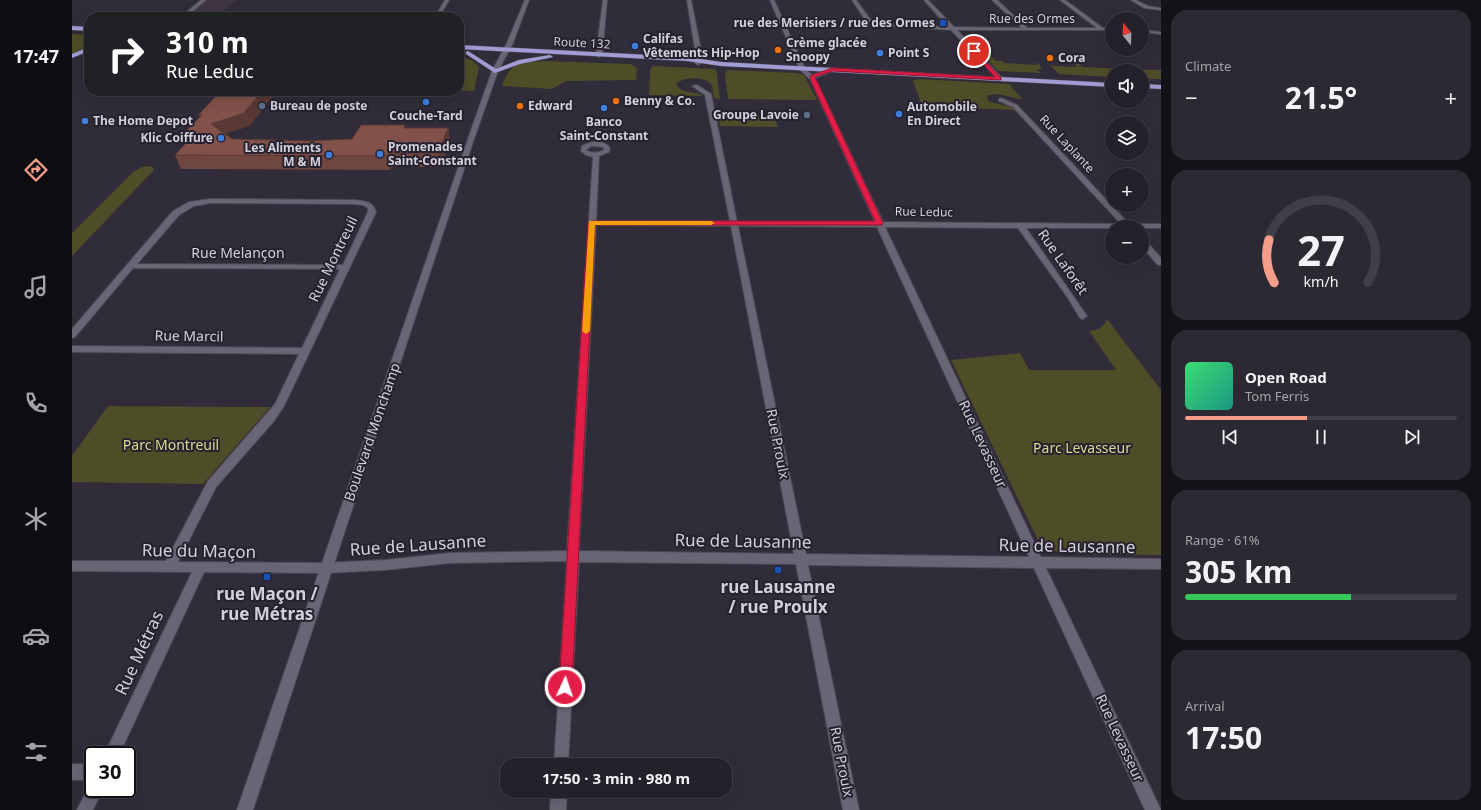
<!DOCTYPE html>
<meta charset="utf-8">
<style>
:root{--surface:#24212b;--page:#2c2933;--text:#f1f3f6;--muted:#a3a3a9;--line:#413e47;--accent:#f49d8b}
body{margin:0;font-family:"Noto Sans",sans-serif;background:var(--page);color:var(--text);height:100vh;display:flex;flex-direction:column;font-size:15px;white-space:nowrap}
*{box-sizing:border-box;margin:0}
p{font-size:13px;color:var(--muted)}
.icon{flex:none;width:22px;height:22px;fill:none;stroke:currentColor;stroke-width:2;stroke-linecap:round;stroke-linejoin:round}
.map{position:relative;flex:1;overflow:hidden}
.drawer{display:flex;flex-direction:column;gap:10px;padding:10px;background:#141218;width:320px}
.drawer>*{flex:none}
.hud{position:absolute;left:12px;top:12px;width:380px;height:84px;border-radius:16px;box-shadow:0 4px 16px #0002,0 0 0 1px var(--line);background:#202124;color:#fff;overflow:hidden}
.needle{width:26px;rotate:341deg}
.buttons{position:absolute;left:1033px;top:12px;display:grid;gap:8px}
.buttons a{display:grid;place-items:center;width:44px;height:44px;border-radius:50%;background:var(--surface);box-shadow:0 4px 16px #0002,0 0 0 1px var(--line);font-size:20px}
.speed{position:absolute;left:12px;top:746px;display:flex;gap:8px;font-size:20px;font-weight:700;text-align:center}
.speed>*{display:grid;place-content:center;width:52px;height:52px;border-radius:50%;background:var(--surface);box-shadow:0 4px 16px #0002,0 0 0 1px var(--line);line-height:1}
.speed .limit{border:2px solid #111;border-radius:6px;background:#fff;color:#111}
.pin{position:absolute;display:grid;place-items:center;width:34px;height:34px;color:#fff;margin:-17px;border:2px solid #fff;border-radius:50%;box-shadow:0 1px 4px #0007}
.me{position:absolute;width:44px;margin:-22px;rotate:3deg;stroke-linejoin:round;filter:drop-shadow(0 0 3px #0008)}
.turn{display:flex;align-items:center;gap:14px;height:84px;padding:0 16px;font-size:18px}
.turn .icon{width:52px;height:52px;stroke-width:2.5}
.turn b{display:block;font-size:28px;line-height:34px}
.big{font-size:30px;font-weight:700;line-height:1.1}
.drawer .widget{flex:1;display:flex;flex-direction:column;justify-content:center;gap:6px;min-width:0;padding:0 14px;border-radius:16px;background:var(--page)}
.drawer .dial{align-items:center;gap:0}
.dial svg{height:104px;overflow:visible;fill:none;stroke:var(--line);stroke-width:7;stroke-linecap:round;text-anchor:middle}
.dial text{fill:var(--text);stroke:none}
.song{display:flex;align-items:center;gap:12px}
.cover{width:48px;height:48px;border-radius:6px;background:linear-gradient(135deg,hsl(140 70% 55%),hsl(170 70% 35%))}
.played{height:4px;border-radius:2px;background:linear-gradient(90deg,var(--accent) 45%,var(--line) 45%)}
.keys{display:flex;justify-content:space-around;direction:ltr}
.heat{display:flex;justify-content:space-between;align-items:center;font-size:22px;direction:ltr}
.charge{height:6px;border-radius:3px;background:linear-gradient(90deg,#34c759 61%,var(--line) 0)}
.trip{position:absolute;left:428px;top:758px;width:232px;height:40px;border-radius:16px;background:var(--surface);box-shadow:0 4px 16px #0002,0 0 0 1px var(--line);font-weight:700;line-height:40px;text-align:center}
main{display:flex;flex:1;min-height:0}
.dock{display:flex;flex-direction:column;width:72px;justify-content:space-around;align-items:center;background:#0e0d11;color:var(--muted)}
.dock .icon{width:28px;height:28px}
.dock .current{color:var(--accent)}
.dock b{font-size:18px;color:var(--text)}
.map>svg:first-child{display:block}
.education{fill:#3f3544}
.green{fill:#4d4e27}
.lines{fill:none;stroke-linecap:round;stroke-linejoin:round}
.minor-casing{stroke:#4c4954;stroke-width:2}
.tertiary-casing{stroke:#4c4954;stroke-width:2}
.trunk-casing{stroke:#4c4954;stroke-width:1}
.minor{fill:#696574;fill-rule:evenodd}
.tertiary{fill:#696574;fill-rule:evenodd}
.trunk{fill:#a19cd4;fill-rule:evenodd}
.wall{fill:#6f4640}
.shaded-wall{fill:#5a3934}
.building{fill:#81514a;stroke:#5a3934}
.route{fill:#e11d48;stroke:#92132f}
.slow{fill:#f59e0b}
.transit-dot{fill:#1a4fb4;stroke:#26222f;stroke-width:1.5}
.shop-dot{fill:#3f7fe0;stroke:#26222f;stroke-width:1.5}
.food-dot{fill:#e8710a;stroke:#26222f;stroke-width:1.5}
.service-dot{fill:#5c6f8a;stroke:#26222f;stroke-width:1.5}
.labels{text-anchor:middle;stroke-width:4;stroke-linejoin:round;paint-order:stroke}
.far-street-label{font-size:12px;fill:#d3d0d9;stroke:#26222f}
.far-poi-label{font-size:12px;font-weight:bold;fill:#d3d0d9;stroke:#26222f;text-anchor:start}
.street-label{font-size:14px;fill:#d3d0d9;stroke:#26222f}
.park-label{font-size:14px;fill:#d9dc91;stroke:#26222f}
.near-street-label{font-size:17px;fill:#d3d0d9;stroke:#26222f}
.near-poi-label{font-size:17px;font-weight:bold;fill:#d3d0d9;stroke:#26222f}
</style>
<main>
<nav class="dock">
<b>17:47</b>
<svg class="icon current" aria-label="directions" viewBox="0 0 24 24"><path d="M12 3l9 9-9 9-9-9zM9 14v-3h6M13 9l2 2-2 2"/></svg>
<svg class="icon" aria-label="music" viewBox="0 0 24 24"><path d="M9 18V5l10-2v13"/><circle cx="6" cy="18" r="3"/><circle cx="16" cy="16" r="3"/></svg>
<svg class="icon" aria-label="phone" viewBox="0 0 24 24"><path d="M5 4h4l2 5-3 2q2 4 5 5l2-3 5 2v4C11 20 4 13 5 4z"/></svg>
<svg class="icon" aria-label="climate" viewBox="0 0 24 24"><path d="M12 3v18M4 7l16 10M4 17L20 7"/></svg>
<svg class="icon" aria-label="car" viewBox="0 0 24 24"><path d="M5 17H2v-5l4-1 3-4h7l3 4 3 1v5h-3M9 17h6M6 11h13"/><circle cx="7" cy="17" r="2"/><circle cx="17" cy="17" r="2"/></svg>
<svg class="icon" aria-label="filters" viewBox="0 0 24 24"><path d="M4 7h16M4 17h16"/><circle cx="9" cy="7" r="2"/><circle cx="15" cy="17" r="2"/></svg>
</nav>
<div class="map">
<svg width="1089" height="810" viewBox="0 0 1089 810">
<rect width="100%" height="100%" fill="#302c39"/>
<!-- education -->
<path class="education" d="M 136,0 L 164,0 L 145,17 L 115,17 Z"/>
<!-- green -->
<path class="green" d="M 0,34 L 17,35 L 17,47 L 0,54 Z
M 909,52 L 918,52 L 916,53 L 924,61 L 930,61 L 932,63 L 965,65 L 964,63 L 966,63 L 970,69 L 964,70 L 970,73 L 926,71 Z
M 387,56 L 402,61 L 401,61 L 407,67 L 402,91 L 387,90 Z
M 471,61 L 559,64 L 565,68 L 564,80 L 494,81 L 480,89 L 430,86 C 439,62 446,62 471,61 Z
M 977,64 L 981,66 L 1005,67 L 1003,64 L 1007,64 L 1010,67 L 1054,69 L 1053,67 L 1055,67 L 1059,71 L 1040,71 L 1040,77 L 987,74 Z
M 581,66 L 643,69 L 645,73 L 648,99 L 642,98 C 641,94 641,86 638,83 C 630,76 611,77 604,84 C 609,95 623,90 631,96 L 577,95 L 578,70 Z
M 1066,67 L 1071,70 L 1089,70 L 1089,79 L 1078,79 Z
M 655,70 L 724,73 L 732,75 L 745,100 L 656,99 L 653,74 Z
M 847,79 L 937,84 L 950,99 C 937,99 930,91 915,96 L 916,101 C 924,105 937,104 943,110 L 850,106 L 841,81 Z
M 646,116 L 702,116 L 706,127 L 648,126 Z
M 79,166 L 82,169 L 81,171 L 0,256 L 0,233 L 61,172 L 70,167 Z
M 1035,319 L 1089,390 L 1089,555 L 993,554 C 981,551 973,547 965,538 L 879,360 L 948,353 L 957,370 L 1044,370 L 1017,331 C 1026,330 1032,328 1035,319 Z
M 36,406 L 198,407 L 131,484 L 0,482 L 0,456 Z"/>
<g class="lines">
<defs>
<path id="minor" d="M 129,0 L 134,0 L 114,17 L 109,17 Z
M 373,0 L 377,0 L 367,17 L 363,17 Z
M 531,0 L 535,0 L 530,55 L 527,57 L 524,55 Z
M 615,0 L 619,0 L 630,55 L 629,63 L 626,65 L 623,63 L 624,55 Z
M 698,0 L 702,0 L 733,69 L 740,75 L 760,68 L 763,70 L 743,78 L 811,222 L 1049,224 L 941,107 L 927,101 L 927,99 L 929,98 L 945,105 L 1057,224 L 1089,224 L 1089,228 L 954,228 L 1015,316 L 1011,319 L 1008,318 L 996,298 L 946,228 L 813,227 L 969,557 L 1089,559 L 1089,569 L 974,568 L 1089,810 L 1073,810 L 962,568 L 736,565 L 787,810 L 771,810 L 724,564 L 507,562 L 496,765 L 482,765 L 495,561 L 378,563 L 313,570 L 253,573 L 132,572 L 47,755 L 32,755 L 120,572 L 0,571 L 0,561 L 94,561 L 136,481 L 203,404 L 227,354 L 0,352 L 0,346 L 230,348 L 268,269 L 61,268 L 3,337 L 0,338 L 0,329 L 101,211 L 117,202 L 138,199 L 282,200 C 292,201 301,201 304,212 L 212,406 L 202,421 L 144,487 L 106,562 L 253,563 L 313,560 L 378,553 L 495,551 L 521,157 L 514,155 L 509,151 L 510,146 C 518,141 532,139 538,148 L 537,152 L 527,156 L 524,221 L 658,221 L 633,95 L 620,86 L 625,85 L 639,94 L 665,222 L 803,222 L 738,79 L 728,70 ZM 519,146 L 531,147 L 532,150 C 526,153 520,154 514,150 ZM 138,203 L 282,204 L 291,205 L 296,208 L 296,212 L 271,265 L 65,264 L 107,215 L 122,206 ZM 524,225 L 659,226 L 722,554 L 507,551 ZM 666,226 L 805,227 L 957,557 L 734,554 Z
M 780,0 L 784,0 L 798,19 L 808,23 L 876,27 L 852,0 L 856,0 L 882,27 L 950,28 L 920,0 L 925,0 L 955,28 L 1025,28 L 988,0 L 993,0 L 1031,28 L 1040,28 L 1040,30 L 885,30 L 930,78 L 930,80 L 928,81 L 879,30 L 805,25 L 794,21 Z
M 1059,0 L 1064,0 L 1075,6 L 1089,8 L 1089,10 L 1072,8 Z
M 1070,30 L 1089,32 L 1089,34 L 1070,32 Z
M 1070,240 L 1073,240 L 1089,258 L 1089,265 L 1086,265 L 1070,247 Z
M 0,764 L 21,764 L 21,780 L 0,780 Z
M 21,782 L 21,789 L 31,789 L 21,810 L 5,810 L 18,784 Z
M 479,791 L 495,791 L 494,810 L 478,810 Z"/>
<path id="tertiary" d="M 453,0 L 457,0 L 441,43 L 426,71 L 403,136 L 181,810 L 165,810 L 397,136 L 420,71 L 435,43 Z"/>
<path id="trunk" d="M 0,26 L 17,27 L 17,31 L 0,30 Z
M 387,45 L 615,57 L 649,62 L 1040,83 L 1040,87 L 649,66 L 615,61 L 387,49 Z
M 17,47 L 17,51 L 0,58 L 0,54 Z
M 396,51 L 424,69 L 447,60 L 478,55 L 481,57 L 448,64 L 423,73 L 394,54 L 394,52 Z
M 1070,84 L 1089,85 L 1089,89 L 1070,88 Z"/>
</defs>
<!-- minor casing -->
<use href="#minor" class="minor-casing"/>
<!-- tertiary casing -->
<use href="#tertiary" class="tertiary-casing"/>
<!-- trunk casing -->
<use href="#trunk" class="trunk-casing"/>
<!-- minor -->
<use href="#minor" class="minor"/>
<!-- tertiary -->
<use href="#tertiary" class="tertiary"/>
<!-- trunk -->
<use href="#trunk" class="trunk"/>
</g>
<!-- wall -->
<path class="wall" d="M 149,91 L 205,91 L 177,126 L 152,134 L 160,139 L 238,141 L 280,139 L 334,128 L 376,128 L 378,142 L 368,167 L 320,167 L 318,170 L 109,169 L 103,155 L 117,140 L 113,132 L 128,117 L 127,114 Z"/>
<!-- shaded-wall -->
<path class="shaded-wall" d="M 190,91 L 205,91 L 177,126 L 144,137 L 139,124 Z
M 376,128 L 378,142 L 368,167 L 366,153 Z
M 317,153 L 320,167 L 318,170 L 315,156 Z"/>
<!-- building -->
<path class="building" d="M 149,91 L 190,91 L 172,113 L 139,124 L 160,139 L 238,141 L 280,139 L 289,125 L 333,125 L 332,128 L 376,128 L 366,153 L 317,153 L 315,156 L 103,155 L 124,132 L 113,132 L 130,115 L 127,114 Z"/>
<!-- route -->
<path class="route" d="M 902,49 L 929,78 L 929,80 L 760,71 L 743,77 L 811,223 L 810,225 L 523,225 L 500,687 L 498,692 L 493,694 L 489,692 L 487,687 L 516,223 L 520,221 L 803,221 L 739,81 L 738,76 L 760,68 L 923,77 L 900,52 Z"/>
<!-- slow -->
<path class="slow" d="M 517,221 L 639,221 L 643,223 L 639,225 L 523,225 L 518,331 L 514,334 L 510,331 Z"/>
<!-- markers -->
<g class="transit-dot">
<rect x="867" y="19" width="8" height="8" rx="2"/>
<rect x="702" y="566" width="8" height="8" rx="2"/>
<rect x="191" y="573" width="8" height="8" rx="2"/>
</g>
<g class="shop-dot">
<circle cx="563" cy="46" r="4"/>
<circle cx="808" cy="53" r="4"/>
<circle cx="354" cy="102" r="4"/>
<circle cx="532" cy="108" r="4"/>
<circle cx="827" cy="114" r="4"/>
<circle cx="13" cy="121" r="4"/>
<circle cx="149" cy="138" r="4"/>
<circle cx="308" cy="154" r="4"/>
<circle cx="257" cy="155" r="4"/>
</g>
<g class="food-dot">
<circle cx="706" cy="50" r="4"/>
<circle cx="978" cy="58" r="4"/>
<circle cx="544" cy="101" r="4"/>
<circle cx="448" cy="106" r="4"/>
</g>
<g class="service-dot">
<circle cx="190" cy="106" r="4"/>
<circle cx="735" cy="115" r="4"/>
</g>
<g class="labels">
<!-- far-street labels -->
<g class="far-street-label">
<text x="960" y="23">Rue des Ormes</text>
<text transform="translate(510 43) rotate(3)" y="4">Route 132</text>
<text transform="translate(995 144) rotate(47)" y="4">Rue Laplante</text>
<text transform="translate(852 212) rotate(1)" y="4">Rue Leduc</text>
</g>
<!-- far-poi labels -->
<g class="far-poi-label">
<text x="863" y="27" text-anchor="end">rue des Merisiers / rue des Ormes</text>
<text x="571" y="43">Califas<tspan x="571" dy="14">Vêtements Hip-Hop</tspan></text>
<text x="714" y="47">Crème glacée<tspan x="714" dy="14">Snoopy</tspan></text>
<text x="816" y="57">Point S</text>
<text x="986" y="62">Cora</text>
<text x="552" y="105">Benny &amp; Co.</text>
<text x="198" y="110">Bureau de poste</text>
<text x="456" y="110">Edward</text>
<text x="835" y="111">Automobile<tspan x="835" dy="14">En Direct</tspan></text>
<text x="727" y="119" text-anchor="end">Groupe Lavoie</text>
<text x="354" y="120" text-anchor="middle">Couche-Tard</text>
<text x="21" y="125">The Home Depot</text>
<text x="532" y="126" text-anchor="middle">Banco<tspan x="532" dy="14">Saint-Constant</tspan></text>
<text x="141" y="142" text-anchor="end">Klic Coiffure</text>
<text x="316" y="151">Promenades<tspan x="316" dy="14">Saint-Constant</tspan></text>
<text x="249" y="152" text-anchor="end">Les Aliments<tspan x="249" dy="14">M &amp; M</tspan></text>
</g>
<!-- street labels -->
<g class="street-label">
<text x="166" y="258">Rue Melançon</text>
<text transform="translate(261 259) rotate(-64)" y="5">Rue Montreuil</text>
<text transform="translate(991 262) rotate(55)" y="5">Rue Laforêt</text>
<text transform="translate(117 336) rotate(1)" y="5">Rue Marcil</text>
<text transform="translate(300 432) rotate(-71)" y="5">Boulevard Monchamp</text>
<text transform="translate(706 444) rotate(79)" y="5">Rue Proulx</text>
<text transform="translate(911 444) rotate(65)" y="5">Rue Levasseur</text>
<text transform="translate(1048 738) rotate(65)" y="5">Rue Levasseur</text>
<text transform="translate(770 762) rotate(79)" y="5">Rue Proulx</text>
</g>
<!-- park labels -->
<g class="park-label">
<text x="99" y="450">Parc Montreuil</text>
<text x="1010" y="453">Parc Levasseur</text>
</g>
<!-- near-street labels -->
<g class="near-street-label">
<text transform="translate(671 541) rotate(1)" y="6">Rue de Lausanne</text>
<text transform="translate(346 545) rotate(-4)" y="6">Rue de Lausanne</text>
<text transform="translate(995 546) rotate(1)" y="6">Rue de Lausanne</text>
<text transform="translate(127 551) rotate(1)" y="6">Rue du Maçon</text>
<text transform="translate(67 653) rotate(-65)" y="6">Rue Métras</text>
</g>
<!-- near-poi labels -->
<g class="near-poi-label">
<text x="706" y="593">rue Lausanne<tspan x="706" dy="20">/ rue Proulx</tspan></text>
<text x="195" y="600">rue Maçon /<tspan x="195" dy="20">rue Métras</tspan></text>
</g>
</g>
</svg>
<div class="buttons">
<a><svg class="needle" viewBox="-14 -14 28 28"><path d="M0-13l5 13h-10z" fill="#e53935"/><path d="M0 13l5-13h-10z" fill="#a3a3a9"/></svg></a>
<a><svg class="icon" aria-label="sound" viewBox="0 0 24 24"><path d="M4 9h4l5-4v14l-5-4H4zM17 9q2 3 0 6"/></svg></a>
<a><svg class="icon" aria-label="layers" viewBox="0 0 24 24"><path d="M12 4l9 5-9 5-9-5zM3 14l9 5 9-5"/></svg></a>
<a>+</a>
<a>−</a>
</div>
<div class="speed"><div class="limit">30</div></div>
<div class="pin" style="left:902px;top:51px;background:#d93025"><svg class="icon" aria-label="arrive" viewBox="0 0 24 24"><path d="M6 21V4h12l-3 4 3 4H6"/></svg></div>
<svg class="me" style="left:493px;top:687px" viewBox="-20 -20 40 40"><circle r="17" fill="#e11d48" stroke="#fff" stroke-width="3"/><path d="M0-11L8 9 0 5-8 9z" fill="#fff"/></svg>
<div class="trip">17:50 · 3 min · 980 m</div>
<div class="hud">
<div class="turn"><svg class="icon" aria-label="right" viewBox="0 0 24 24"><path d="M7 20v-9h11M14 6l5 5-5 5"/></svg><div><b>310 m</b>Rue Leduc</div></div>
</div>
</div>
<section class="drawer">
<div class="widget"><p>Climate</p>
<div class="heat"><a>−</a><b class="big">21.5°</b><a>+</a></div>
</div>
<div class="widget dial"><svg viewBox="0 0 100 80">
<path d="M14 69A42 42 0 1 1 86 69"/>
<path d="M14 69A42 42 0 0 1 10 36" stroke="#f49d8b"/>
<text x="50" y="56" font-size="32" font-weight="700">27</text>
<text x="50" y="72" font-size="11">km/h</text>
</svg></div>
<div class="widget">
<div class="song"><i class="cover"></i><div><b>Open Road</b><p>Tom Ferris</p></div></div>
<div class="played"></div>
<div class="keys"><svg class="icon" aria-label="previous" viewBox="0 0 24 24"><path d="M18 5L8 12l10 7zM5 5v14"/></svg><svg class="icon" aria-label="pause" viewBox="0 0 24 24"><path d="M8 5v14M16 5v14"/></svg><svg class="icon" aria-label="next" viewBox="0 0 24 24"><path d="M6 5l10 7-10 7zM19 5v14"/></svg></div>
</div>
<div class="widget"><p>Range · 61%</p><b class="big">305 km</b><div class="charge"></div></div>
<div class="widget"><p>Arrival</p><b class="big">17:50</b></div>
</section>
</main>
